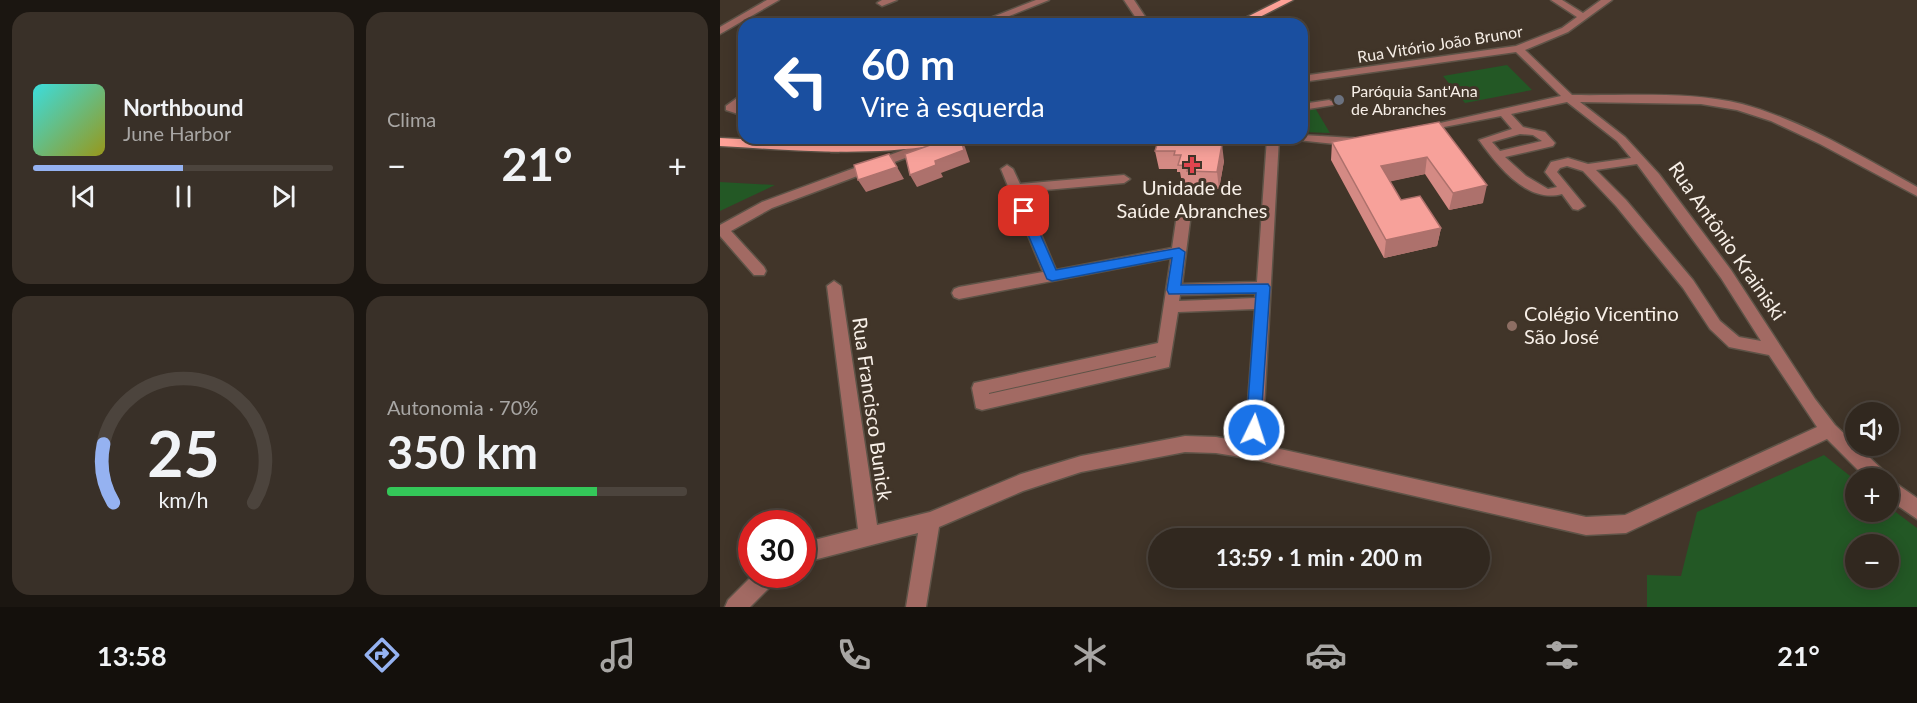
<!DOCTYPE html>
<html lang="pt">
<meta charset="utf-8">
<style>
:root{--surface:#31281f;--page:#393028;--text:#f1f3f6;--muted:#a8a6a4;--line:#4c443d;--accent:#95b2f1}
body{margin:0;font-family:Lato,sans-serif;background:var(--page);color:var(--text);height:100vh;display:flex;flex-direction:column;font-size:22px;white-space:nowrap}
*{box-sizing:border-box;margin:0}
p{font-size:20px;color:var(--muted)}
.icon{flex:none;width:33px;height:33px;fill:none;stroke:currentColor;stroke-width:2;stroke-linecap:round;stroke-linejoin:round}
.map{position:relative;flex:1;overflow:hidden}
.details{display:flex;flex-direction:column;gap:12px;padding:12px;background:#1b1611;width:720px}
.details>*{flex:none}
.top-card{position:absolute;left:18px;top:18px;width:570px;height:126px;border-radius:18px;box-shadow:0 3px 15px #0003,0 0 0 2px var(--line);background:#1a4fa0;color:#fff;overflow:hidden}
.fabs{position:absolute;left:1125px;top:402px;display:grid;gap:12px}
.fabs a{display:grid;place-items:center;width:54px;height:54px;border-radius:50%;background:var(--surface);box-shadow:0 3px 15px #0003,0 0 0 2px var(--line);font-size:30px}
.speed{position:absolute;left:18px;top:510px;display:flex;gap:12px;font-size:30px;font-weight:700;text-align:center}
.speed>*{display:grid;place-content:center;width:78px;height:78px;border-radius:50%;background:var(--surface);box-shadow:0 3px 15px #0003,0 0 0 2px var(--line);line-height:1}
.speed .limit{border:9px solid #d22;background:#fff;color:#111}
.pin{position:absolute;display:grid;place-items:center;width:51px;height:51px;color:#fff;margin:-26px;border-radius:12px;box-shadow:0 3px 9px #0006}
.me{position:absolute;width:66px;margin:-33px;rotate:4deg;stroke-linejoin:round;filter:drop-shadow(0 0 4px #0008)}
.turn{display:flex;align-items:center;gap:21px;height:126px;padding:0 24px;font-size:27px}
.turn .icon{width:78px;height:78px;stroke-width:2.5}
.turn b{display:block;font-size:42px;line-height:51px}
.big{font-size:45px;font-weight:700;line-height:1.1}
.details .widget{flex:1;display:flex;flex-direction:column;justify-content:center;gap:9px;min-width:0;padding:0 21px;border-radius:18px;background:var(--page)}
.details .dial{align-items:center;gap:0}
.dial svg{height:156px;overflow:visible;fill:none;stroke:var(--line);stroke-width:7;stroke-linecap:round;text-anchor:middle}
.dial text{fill:var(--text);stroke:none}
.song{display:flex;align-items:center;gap:18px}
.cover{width:72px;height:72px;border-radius:9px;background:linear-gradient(135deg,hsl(180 70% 55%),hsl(60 70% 35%))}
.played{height:6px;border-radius:3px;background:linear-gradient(90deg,var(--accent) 50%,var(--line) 50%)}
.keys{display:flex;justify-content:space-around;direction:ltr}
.heat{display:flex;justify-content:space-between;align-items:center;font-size:33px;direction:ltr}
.charge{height:9px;border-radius:4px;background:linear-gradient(90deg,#34c759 70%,var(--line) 0)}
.details .tiles{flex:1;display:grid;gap:12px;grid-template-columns:repeat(2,1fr)}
.trip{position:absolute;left:428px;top:528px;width:342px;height:60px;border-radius:30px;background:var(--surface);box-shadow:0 3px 15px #0003,0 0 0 2px var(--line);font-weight:700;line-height:60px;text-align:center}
.menu{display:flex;height:96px;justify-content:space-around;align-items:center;background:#14100c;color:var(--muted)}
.menu .icon{width:42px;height:42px}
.menu .current{color:var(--accent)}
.menu b{font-size:27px;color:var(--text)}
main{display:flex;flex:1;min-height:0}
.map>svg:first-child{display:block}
.green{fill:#235825;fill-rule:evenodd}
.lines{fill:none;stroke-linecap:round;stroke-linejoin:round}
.minor-casing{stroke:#5e5347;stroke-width:3}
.major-casing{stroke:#5e5347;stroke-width:3}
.minor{fill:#a26a63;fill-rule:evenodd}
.major{fill:#fea197;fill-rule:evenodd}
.wall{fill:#d48a84}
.shaded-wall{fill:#ad716c}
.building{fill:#f7a19a;stroke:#ad716c;stroke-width:1.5}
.route{fill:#1a73e8;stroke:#114b97;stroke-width:1.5}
.worship-dot{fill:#6b7280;stroke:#413529;stroke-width:2}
.health-dot{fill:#e0444e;stroke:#413529;stroke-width:2}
.education-dot{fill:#8d6e63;stroke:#413529;stroke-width:2}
.labels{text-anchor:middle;stroke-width:6;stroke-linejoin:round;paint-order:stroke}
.far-street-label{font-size:16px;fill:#f7efe7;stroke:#413529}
.far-poi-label{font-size:16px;fill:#f7efe7;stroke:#413529;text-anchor:start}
.poi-label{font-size:20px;fill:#f7efe7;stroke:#413529}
.street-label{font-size:20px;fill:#f7efe7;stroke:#413529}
</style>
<main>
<section class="details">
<div class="tiles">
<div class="widget">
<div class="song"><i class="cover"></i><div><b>Northbound</b><p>June Harbor</p></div></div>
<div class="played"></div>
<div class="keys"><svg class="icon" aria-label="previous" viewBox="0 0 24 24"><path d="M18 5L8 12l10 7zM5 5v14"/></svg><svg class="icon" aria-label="pause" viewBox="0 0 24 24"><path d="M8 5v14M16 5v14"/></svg><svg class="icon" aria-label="next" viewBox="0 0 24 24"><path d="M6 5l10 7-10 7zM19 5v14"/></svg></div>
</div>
<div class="widget"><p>Clima</p>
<div class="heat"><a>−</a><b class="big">21°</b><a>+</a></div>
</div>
<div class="widget dial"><svg viewBox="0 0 100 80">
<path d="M14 69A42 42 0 1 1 86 69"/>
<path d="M14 69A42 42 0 0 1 9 39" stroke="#95b2f1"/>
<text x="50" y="56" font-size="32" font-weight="700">25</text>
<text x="50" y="72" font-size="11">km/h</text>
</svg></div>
<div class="widget"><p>Autonomia · 70%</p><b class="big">350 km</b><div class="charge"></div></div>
</div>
</section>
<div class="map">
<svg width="1197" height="607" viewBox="0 0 1197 607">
<rect width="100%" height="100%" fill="#413529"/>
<!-- green -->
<path class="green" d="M 787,65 L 812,90 L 745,103 L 723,76 Z
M 582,86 L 610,133 L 582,132 Z
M 0,182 L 55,185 L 0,211 Z
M 1104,455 L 1135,480 L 1136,512 L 1168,512 L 1169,507 L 1197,528 L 1197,607 L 927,607 L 927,575 L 961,576 L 977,512 ZM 1136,544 L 1168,544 L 1168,578 L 1136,578 Z"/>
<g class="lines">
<defs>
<path id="minor" d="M 47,0 L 59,0 L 0,34 L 0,27 Z
M 177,0 L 162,6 L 157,3 L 162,0 Z
M 316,0 L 329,0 L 269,24 L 255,24 Z
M 404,0 L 414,0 L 430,24 L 420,24 Z
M 831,0 L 842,0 L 863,13 L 881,0 L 892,0 L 848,32 L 805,50 L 852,95 C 906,96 970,91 1022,104 C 1084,121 1141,156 1197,187 L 1197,196 L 1100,144 L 1051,121 L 1017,110 L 981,104 L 860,102 L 905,137 L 939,174 L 1011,270 L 1095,399 L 1115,425 L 1165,472 L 1167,478 L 1146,478 L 1107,439 L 906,533 L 866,535 L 533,459 L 496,453 L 465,452 L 361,472 L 303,491 L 219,527 L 206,607 L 186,607 L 198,533 L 82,563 L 82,543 L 138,529 L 107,286 L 114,281 L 121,286 L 157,525 L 210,512 L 301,474 L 361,456 L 465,436 L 496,437 L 525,442 L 535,309 L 458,312 L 449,367 L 262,410 L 256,408 L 252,388 L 254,383 L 438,343 L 451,258 L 239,299 L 234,297 L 232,293 L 234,289 L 239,287 L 323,272 L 281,169 L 287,165 L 293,169 L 300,184 L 404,175 L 410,179 L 404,183 L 303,192 L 336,270 L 452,248 L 456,221 L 463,216 L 470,221 L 462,284 L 537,282 L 547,138 L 559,138 L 542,445 L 866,517 L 905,515 L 1097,427 L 1049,355 L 1009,347 L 990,329 L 963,288 L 896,206 L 863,171 L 847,166 L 840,168 L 837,172 L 865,206 L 858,210 L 853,209 L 842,194 C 807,204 777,165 759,140 L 792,129 L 781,116 L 698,132 L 698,128 L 841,96 L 796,52 L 582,82 L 582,76 L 796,46 L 842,28 L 857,17 ZM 847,102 L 897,141 L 911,158 L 868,164 L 848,158 L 831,162 L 825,172 L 837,187 L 828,189 L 806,176 L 785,157 L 833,146 L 835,143 L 825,132 L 803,127 L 791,114 ZM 800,134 L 813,135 L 822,141 L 780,151 L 772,142 ZM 917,164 L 1001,278 L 1041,341 L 1019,337 L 1000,321 L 973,280 L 906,200 L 876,170 ZM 536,293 L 535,298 L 459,301 L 460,295 ZM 436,356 L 436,357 L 269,394 L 269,393 Z
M 24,93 L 24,102 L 18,107 L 24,109 L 24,116 L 6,110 L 6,106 Z
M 609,100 L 615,103 L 613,105 L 582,110 L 582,104 Z
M 582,135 L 634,138 L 640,142 L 634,146 L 577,140 L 575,138 L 582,138 Z
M 85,138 L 101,138 L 121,149 L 119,152 L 111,152 Z
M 216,138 L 220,139 L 220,145 L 52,208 L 11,231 L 44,267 L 46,271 L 44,275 L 34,275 L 0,236 L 0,225 L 42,202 Z
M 1167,478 L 1168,478 L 1197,498 L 1197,519 L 1168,499 Z
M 34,574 L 59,574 L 56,581 L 30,607 L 5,607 L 8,600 Z"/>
<path id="major" d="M 561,0 L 573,0 L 526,24 L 513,24 Z
M 0,138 L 118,144 L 242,138 C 236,143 224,143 216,145 C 145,157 72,150 0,146 Z"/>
</defs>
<!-- minor casing -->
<use href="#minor" class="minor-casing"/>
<!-- major casing -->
<use href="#major" class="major-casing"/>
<!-- minor -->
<use href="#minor" class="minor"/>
<!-- major -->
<use href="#major" class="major"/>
</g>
<!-- wall -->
<path class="wall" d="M 719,122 L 763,203 L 729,210 L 705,174 L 670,181 L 681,200 L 721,228 L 717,246 L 664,258 L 611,160 L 612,142 Z
M 494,143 L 504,161 L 499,189 L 470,189 L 469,183 L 462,183 L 460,172 L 457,172 L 457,169 L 439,169 L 435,151 Z"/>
<!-- shaded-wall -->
<path class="shaded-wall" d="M 240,138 L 245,147 L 250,162 L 221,173 L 223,177 L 197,187 L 190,175 L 215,161 Z
M 502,144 L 504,161 L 499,189 L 497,172 Z
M 707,157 L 705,174 L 659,184 L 661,166 Z
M 177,167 L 184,179 L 146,192 L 138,180 Z
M 767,185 L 763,203 L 729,210 L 733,193 Z
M 721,228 L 717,246 L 664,258 L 666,240 Z"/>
<!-- building -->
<path class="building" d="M 719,122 L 767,185 L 733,193 L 707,157 L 661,166 L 681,200 L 700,196 L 721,228 L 666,240 L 612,142 Z
M 230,138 L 240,138 L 244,150 L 215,161 L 216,165 L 190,175 L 185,154 Z
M 439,138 L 492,138 L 491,143 L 502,144 L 497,172 L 467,171 L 469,166 L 458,165 L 461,155 L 454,155 L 455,151 L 435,151 Z
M 169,154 L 177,167 L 138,180 L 134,165 Z"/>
<!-- route -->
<path class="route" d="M 304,207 L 310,211 L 336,270 L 459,248 L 465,252 L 461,285 L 548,284 L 550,287 L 540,435 L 529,435 L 526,430 L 536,293 L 449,294 L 447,290 L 452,258 L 332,281 L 327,279 L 298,211 Z"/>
<!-- markers -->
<circle class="worship-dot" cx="619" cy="100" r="6"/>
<path class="health-dot" d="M469 156h6v6h6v6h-6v6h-6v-6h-6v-6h6z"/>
<circle class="education-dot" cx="792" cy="326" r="6"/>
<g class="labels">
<!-- far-street labels -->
<g class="far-street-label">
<text transform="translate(720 44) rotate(-9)" y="6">Rua Vitório João Brunor</text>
</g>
<!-- far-poi labels -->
<g class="far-poi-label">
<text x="631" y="97">Paróquia Sant'Ana<tspan x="631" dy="18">de Abranches</tspan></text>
</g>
<!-- poi labels -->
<g class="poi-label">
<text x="472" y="195">Unidade de<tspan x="472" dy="23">Saúde Abranches</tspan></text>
<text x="804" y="321" text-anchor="start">Colégio Vicentino<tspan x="804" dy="23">São José</tspan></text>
</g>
<!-- street labels -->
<g class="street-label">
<text transform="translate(1007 241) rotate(55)" y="7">Rua Antônio Krainiski</text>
<text transform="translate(152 409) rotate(82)" y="7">Rua Francisco Bunick</text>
</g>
</g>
</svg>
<div class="fabs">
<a><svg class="icon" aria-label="sound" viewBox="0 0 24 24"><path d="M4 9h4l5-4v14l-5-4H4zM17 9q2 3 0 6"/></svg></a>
<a>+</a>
<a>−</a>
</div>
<div class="speed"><div class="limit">30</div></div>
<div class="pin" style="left:304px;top:211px;background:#d93025"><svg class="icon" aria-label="arrive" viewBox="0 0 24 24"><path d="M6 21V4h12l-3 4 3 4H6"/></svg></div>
<svg class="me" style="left:534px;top:430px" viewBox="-20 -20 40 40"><circle r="17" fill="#1a73e8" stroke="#fff" stroke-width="3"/><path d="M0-11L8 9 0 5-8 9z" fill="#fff"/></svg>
<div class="trip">13:59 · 1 min · 200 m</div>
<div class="top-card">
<div class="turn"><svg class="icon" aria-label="left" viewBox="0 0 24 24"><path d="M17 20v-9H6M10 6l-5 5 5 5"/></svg><div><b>60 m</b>Vire à esquerda</div></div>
</div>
</div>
</main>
<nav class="menu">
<b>13:58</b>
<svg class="icon current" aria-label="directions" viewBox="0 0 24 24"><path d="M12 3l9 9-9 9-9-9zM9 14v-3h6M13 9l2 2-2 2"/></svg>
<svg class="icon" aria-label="music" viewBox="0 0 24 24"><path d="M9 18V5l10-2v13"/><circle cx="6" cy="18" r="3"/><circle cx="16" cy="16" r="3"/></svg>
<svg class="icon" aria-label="phone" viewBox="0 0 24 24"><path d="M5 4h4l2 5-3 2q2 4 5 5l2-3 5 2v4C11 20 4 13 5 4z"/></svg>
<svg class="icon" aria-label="climate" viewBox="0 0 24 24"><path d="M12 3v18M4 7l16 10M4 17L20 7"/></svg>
<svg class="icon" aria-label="car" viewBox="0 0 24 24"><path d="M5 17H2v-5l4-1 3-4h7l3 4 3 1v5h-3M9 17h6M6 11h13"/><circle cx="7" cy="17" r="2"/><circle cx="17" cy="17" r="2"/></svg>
<svg class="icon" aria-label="filters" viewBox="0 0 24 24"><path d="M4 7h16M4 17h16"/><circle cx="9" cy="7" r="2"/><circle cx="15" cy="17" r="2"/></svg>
<b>21°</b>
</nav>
